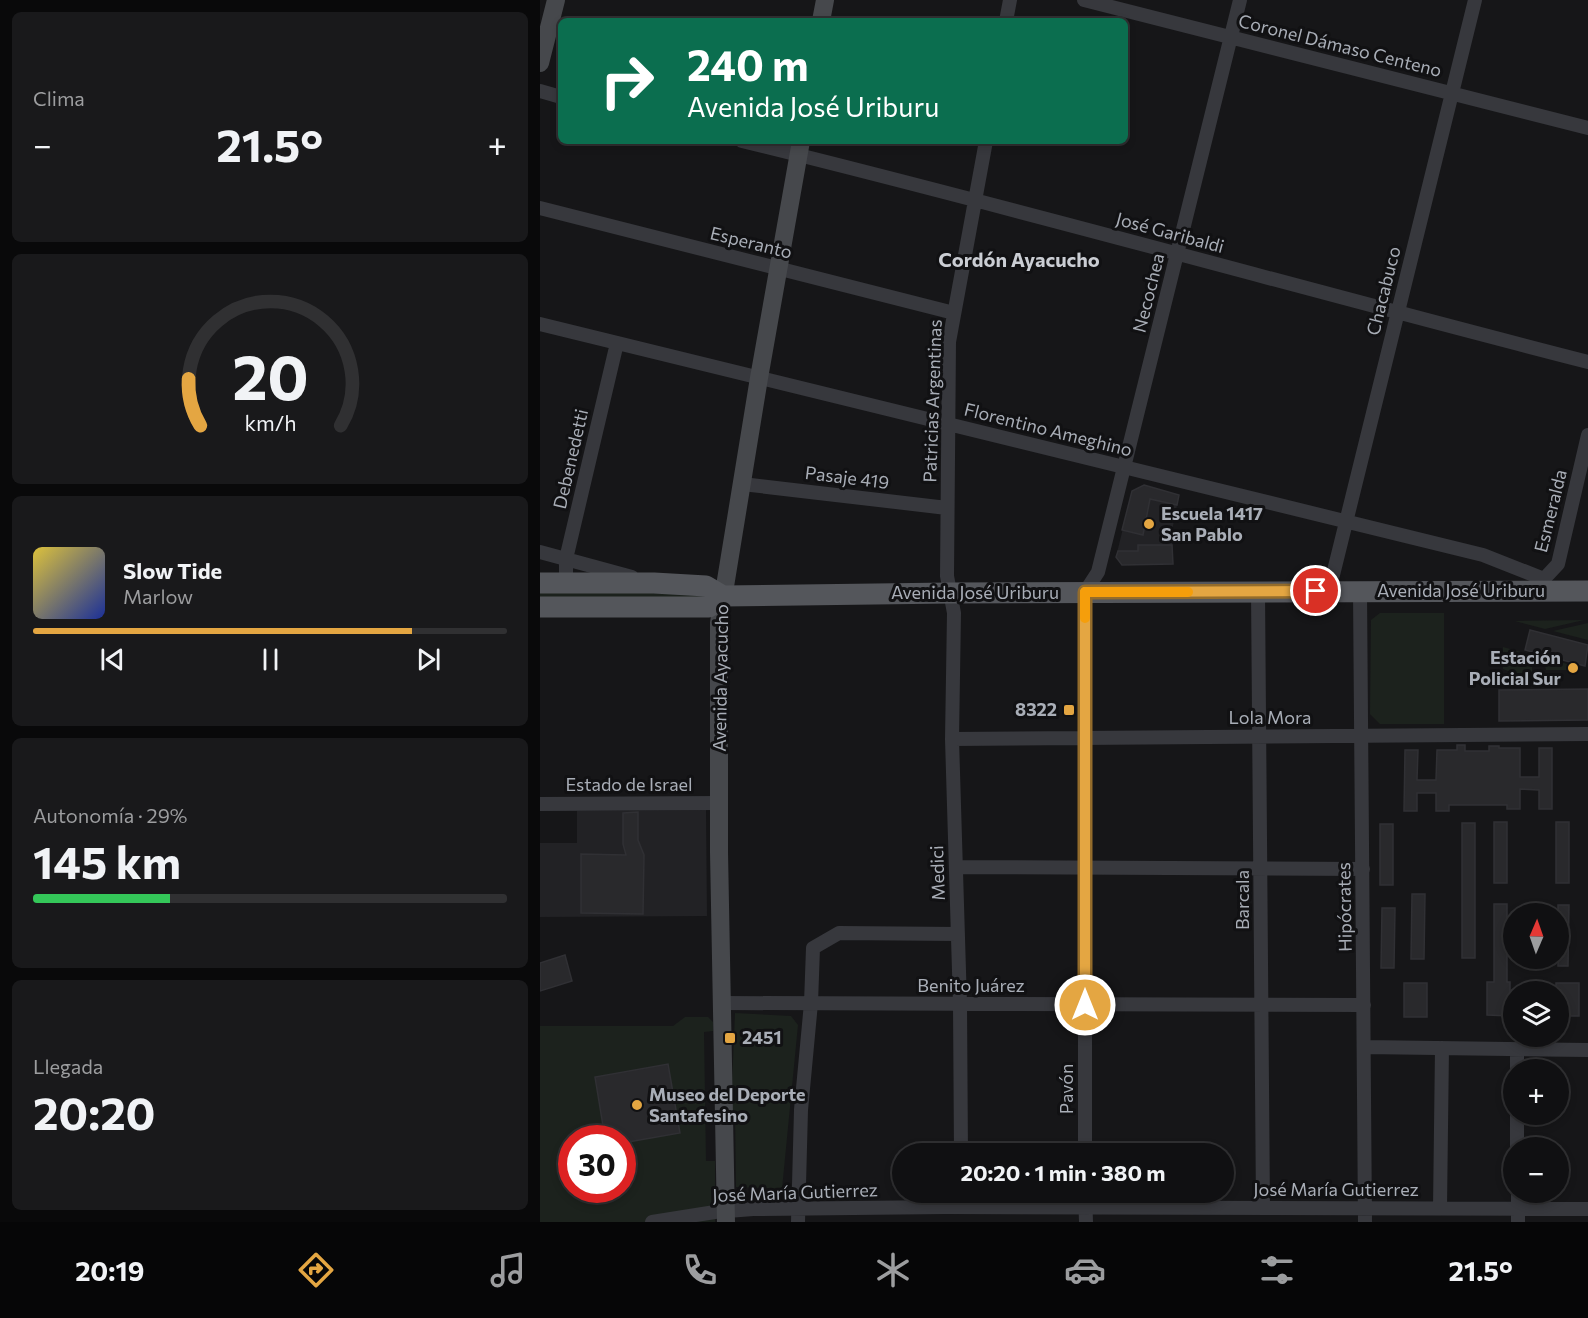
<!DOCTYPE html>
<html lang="es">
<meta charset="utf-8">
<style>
:root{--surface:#101012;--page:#19191b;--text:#f1f3f6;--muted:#9c9d9f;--line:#303032;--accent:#e4a642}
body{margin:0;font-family:Commissioner,sans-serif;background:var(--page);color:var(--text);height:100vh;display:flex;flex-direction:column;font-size:22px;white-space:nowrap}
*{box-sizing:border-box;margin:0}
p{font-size:20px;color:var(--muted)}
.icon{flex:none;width:33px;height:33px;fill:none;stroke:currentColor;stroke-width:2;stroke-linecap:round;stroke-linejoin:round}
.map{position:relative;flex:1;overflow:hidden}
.drawer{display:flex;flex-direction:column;gap:12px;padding:12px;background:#09090a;width:540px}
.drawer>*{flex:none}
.hud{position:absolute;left:18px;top:18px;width:570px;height:126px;border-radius:9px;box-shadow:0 3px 9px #0003,0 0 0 2px var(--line);background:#0b6e4f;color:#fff;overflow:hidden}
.needle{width:39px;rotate:2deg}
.controls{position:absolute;left:963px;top:903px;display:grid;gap:12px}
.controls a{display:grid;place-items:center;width:66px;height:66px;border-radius:50%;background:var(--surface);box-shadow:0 3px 9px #0003,0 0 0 2px var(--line);font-size:30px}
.speed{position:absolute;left:18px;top:1125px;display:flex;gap:12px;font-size:30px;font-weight:700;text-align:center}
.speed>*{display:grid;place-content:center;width:78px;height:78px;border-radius:50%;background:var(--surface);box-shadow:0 3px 9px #0003,0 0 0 2px var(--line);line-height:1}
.speed .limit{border:9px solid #d22;background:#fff;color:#111}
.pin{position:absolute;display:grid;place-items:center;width:51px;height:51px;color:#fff;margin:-26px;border:3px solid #fff;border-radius:50%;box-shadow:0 2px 6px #0007}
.me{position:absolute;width:66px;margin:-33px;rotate:0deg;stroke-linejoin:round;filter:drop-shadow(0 0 4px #0008)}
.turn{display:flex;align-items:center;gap:21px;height:126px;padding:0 30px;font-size:27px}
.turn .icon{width:78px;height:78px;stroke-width:2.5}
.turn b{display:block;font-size:42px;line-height:51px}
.big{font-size:45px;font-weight:700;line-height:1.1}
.drawer .tile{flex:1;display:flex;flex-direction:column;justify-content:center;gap:9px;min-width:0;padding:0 21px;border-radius:9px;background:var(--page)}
.drawer .dial{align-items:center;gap:0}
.dial svg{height:156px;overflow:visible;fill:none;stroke:var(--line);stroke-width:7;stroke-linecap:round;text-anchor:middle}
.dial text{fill:var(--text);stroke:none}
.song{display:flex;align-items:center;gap:18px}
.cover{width:72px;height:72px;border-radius:9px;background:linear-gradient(135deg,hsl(50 70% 55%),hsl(230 70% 35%))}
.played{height:6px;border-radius:3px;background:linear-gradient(90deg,var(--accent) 80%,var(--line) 80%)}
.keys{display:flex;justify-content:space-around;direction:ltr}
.heat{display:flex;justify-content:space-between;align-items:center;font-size:33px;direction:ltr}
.charge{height:9px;border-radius:4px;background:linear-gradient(90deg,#34c759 29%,var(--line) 0)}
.trip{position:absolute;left:352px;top:1143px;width:342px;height:60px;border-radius:30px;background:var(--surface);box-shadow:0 3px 9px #0003,0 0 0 2px var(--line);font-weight:700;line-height:60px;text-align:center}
.tab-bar{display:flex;height:96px;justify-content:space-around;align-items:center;background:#060607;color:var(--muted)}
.tab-bar .icon{width:42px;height:42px}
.tab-bar .current{color:var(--accent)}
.tab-bar b{font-size:27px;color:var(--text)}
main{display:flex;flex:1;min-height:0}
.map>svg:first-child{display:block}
.built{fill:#222225}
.green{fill:#1c221d;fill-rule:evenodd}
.building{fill:#29292c;stroke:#303034;stroke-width:1.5}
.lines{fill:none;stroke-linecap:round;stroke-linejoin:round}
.street{stroke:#37383d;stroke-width:14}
.secondary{stroke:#46484c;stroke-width:18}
.primary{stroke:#54565b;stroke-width:21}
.route-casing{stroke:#946c2b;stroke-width:15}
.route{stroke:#e4a642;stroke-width:10}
.slow{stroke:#f59e0b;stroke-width:10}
.poi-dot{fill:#e4a642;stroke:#111113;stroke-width:2}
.labels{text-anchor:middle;stroke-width:6;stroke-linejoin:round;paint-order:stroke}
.street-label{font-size:18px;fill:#a9aeb7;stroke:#111113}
.poi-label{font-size:18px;font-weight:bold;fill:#a9aeb7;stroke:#111113;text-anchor:start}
.neighbourhood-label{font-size:20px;font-weight:bold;fill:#cacdd3;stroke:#111113}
</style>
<main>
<section class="drawer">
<div class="tile"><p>Clima</p>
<div class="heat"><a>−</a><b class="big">21.5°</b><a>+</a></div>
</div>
<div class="tile dial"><svg viewBox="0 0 100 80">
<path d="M14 69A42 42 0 1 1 86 69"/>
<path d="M14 69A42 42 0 0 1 8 45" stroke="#e4a642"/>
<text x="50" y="56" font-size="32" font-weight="700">20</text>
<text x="50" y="72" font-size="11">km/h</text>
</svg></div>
<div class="tile">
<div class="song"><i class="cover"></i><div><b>Slow Tide</b><p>Marlow</p></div></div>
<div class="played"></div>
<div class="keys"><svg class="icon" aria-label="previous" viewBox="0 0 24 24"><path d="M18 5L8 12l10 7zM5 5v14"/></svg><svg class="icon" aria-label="pause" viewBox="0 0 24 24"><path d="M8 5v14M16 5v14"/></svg><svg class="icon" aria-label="next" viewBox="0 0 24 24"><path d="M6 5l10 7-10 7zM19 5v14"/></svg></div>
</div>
<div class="tile"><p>Autonomía · 29%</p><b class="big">145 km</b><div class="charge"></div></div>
<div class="tile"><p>Llegada</p><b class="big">20:20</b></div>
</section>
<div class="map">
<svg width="1048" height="1222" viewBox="0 0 1048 1222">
<rect width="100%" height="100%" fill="#161618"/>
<!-- built -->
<path class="built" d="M 604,485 L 639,495 L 632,531 L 633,564 L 582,565 L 576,557 L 592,491 Z
M 166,810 L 167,916 L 0,917 L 0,843 L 37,843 L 37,811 Z"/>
<!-- green -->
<path class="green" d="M 0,588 L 163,595 L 163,598 L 0,599 Z
M 840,613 L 904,613 L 904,724 L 840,724 L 830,714 L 831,620 Z
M 1044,620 L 1005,629 L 975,621 Z
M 1048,623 L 1048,640 L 1013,631 Z
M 963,647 L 988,654 L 992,657 L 992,673 L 973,673 L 963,669 Z
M 1003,657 L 1037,667 L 1035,670 L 1006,670 Z
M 195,1013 L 251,1016 L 258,1025 L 242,1189 L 196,1187 L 195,1114 L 191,1108 Z
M 145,1017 L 168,1017 L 173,1022 L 173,1031 L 164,1032 L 166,1161 L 175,1161 L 175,1222 L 0,1222 L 0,1026 L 133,1026 ZM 32,1138 L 82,1138 L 82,1190 L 32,1190 Z"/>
<!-- building -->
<path class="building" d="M 604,485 L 639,495 L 637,505 L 610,499 L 603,535 L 582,530 L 592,491 Z
M 598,545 L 632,545 L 633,564 L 582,565 L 576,557 L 578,551 L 598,551 Z
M 990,630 L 1048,645 L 1045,666 L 985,650 Z
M 1048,689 L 1048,720 L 959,721 L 959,690 Z
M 917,745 L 925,745 L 925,751 L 949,751 L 949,746 L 959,746 L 959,748 L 980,748 L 980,777 L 999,777 L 999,748 L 1012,748 L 1012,809 L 999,809 L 999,790 L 980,789 L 980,809 L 967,809 L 967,805 L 909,805 L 909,811 L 896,811 L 896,793 L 877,793 L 877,811 L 864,811 L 865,750 L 878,750 L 877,780 L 896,780 L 897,750 L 917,750 Z
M 98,812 L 98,840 L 104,855 L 103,914 L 41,913 L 41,854 L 86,855 L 83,844 L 83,813 Z
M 954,822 L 967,822 L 967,883 L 954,883 Z
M 1016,822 L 1029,822 L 1029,883 L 1016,883 Z
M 922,823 L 935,823 L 935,958 L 922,958 Z
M 840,824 L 853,824 L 853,885 L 840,885 Z
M 872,894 L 885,894 L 884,959 L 871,959 Z
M 954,904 L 967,904 L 967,982 L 970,982 L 970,1016 L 947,1015 L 947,982 L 954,982 Z
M 1018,905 L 1029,905 L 1028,966 L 1018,966 Z
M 842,908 L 855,908 L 854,968 L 841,968 Z
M 25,955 L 32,981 L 0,991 L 0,963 Z
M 864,983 L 887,983 L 887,1017 L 864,1017 Z
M 1016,983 L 1039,983 L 1039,1016 L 1018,1016 L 1018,992 L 1016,992 Z
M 128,1064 L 140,1133 L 82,1143 L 82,1138 L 65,1138 L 55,1077 Z"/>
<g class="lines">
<!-- street -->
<path class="street" d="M 544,0 L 1048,128
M 466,21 L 470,0
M 0,91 L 21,97
M 202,141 C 485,210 766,290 1048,362
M 0,208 L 414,313
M 0,324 L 943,555 L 1004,579
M 202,484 L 407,508
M 0,552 L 92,577
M 26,583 L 26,559 L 77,343
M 1005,587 L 1004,579 L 1018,564 L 1048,435
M 718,591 L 723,1208
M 789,591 L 935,0
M 820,591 L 825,1222
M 412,739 L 1048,734
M 0,804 L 179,803
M 416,867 L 823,869
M 182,1003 L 824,1005
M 825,1047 L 1048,1050
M 977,1049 L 977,1070
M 977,1114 L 977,1148
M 421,1154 L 420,1004 L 412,739 L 414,613 L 407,576 L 409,342 L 446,141
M 545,1154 L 545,592 L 558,572 L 700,0
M 545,1192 L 546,1222
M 978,1192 L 978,1222
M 900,1208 L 902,1048
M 112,1222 L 175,1212 L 213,1209 L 405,1207 L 1048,1209
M 258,1222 L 261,1110 L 271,1003 L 273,948 L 299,933 L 418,934"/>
<!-- secondary -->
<path class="secondary" d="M 281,21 L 285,0
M 0,63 L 16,0
M 186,1222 L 179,852 L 179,623 L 219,378 L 261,141"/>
<!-- primary -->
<path class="primary" d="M 0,583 L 114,583 L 166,586 L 183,596 L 410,593 L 1048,591
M 0,607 L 169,607 L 183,596"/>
</g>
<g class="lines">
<defs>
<path id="route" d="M 545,1005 L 545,592 L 776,591"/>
</defs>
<!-- route casing -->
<use href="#route" class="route-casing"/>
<!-- route -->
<use href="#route" class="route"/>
<!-- slow -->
<path class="slow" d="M 545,618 L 545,592 L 648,592"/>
</g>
<!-- markers -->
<g class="poi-dot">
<circle cx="609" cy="524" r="6"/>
<circle cx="1033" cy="668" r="6"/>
<rect x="523" y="704" width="12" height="12" rx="3"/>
<rect x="184" y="1032" width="12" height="12" rx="3"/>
<circle cx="97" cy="1105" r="6"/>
</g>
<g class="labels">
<!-- street labels -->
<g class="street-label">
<text transform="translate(800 46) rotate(14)" y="6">Coronel Dámaso Centeno</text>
<text transform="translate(630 233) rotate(15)" y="6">José Garibaldi</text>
<text transform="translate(211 243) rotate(14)" y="6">Esperanto</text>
<text transform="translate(844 291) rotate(-76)" y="6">Chacabuco</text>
<text transform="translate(609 293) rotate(-76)" y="6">Necochea</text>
<text transform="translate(393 401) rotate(-88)" y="6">Patricias Argentinas</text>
<text transform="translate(508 430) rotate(14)" y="6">Florentino Ameghino</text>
<text transform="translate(31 459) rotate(-77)" y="6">Debenedetti</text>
<text transform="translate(307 478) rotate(7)" y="6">Pasaje 419</text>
<text transform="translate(1011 511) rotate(-76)" y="6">Esmeralda</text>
<text x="921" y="597">Avenida José Uriburu</text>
<text x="435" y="599">Avenida José Uriburu</text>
<text transform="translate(181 678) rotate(-89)" y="6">Avenida Ayacucho</text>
<text x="730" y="724">Lola Mora</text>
<text x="89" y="791">Estado de Israel</text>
<text transform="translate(398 873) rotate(-92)" y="6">Medici</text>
<text transform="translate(703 900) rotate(-90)" y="6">Barcala</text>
<text transform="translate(805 907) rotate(-91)" y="6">Hipócrates</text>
<text x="431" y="992">Benito Juárez</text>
<text transform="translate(527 1089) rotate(-90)" y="6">Pavón</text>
<text x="796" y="1196">José María Gutierrez</text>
<text transform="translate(255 1193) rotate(-2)" y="6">José María Gutierrez</text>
</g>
<!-- poi labels -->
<g class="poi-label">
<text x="621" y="520">Escuela 1417<tspan x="621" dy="21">San Pablo</tspan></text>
<text x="1021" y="664" text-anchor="end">Estación<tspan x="1021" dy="21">Policial Sur</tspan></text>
<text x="517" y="716" text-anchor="end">8322</text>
<text x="202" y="1044">2451</text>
<text x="109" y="1101">Museo del Deporte<tspan x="109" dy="21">Santafesino</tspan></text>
</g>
<!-- neighbourhood labels -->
<g class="neighbourhood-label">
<text x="479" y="267">Cordón Ayacucho</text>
</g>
</g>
</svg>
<div class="controls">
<a><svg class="needle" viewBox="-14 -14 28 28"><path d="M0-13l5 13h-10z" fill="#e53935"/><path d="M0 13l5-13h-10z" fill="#9c9d9f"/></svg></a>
<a><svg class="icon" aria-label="layers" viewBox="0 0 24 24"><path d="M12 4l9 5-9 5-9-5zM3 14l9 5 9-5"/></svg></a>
<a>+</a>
<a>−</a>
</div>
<div class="speed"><div class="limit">30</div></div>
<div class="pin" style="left:776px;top:591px;background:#d93025"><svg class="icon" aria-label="arrive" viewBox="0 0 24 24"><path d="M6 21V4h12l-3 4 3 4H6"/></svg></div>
<svg class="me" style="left:545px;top:1005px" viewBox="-20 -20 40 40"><circle r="17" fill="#e4a642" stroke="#fff" stroke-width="3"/><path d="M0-11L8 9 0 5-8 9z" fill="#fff"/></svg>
<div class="trip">20:20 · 1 min · 380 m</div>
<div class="hud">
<div class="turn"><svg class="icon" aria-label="right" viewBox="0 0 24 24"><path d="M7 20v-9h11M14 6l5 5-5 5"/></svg><div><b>240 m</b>Avenida José Uriburu</div></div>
</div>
</div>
</main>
<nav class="tab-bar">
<b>20:19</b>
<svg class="icon current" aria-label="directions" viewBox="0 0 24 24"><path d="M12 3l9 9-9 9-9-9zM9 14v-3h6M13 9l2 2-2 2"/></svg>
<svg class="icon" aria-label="music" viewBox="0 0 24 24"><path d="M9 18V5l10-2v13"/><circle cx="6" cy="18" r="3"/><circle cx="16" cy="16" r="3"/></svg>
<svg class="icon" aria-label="phone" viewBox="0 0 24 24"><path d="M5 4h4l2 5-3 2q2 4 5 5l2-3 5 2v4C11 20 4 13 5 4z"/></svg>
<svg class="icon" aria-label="climate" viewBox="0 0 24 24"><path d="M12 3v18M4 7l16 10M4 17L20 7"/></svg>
<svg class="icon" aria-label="car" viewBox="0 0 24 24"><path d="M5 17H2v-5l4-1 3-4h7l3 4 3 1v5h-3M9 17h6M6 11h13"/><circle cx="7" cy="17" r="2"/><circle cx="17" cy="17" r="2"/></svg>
<svg class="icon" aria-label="filters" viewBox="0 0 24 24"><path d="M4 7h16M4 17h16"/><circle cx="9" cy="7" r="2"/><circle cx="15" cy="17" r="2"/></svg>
<b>21.5°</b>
</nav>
